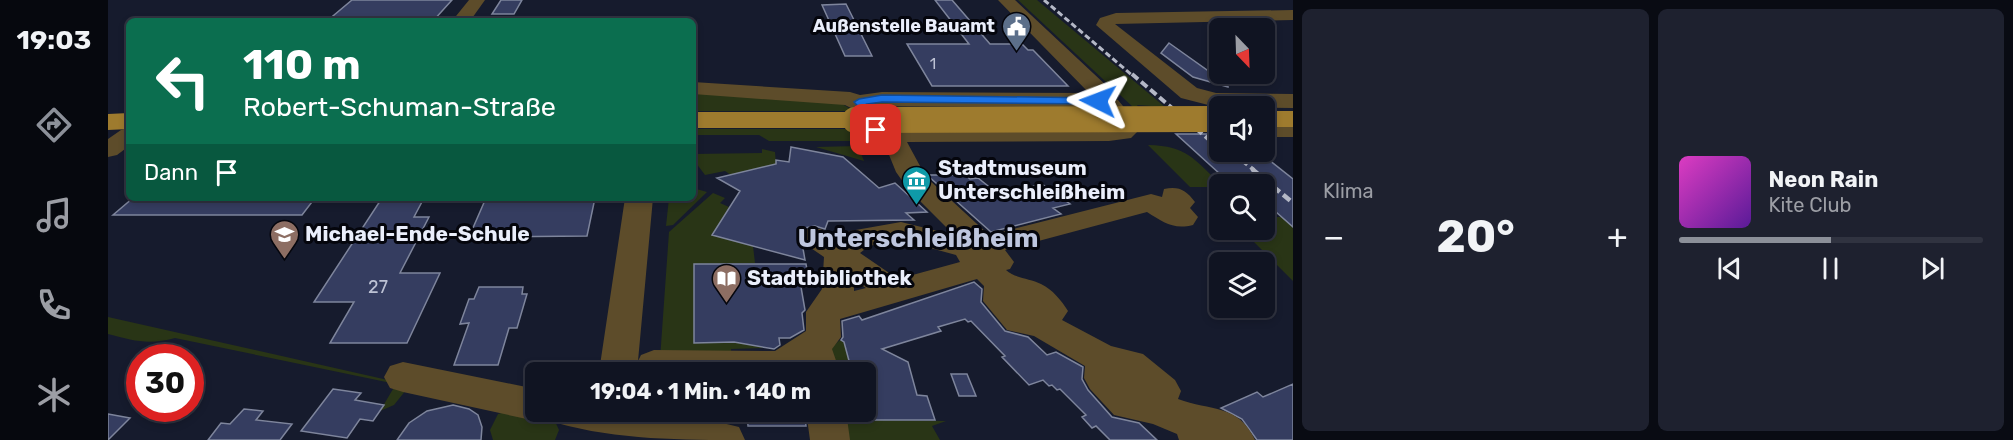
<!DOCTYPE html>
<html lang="de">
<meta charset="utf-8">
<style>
:root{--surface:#101422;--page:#1e212f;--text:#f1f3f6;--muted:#9c9ea5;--line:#303340;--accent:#8c9099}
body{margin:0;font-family:Rubik,sans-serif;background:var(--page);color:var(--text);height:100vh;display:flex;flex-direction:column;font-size:22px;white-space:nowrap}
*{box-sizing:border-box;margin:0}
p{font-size:20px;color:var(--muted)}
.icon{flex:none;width:33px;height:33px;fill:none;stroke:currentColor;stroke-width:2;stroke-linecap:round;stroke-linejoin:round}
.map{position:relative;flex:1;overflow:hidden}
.panel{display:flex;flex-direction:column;gap:9px;padding:9px;background:#090b13;width:720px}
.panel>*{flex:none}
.guide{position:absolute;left:18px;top:18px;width:570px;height:183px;border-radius:9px;box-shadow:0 3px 9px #0003,0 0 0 2px var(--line);background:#0b6e4f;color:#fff;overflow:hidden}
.needle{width:39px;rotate:157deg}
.fabs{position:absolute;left:1101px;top:18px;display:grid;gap:12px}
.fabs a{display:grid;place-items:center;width:66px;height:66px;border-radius:9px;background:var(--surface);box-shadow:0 3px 9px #0003,0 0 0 2px var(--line);font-size:30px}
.speed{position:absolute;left:18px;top:344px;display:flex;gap:12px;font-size:30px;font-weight:700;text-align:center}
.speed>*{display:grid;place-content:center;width:78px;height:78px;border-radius:50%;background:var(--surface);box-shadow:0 3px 9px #0003,0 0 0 2px var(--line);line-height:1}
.speed .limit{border:9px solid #d22;background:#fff;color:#111}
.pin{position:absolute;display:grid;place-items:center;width:51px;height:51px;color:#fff;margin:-26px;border-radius:12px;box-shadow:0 3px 9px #0006}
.me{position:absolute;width:66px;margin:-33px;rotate:273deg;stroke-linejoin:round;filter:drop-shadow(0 0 4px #0008)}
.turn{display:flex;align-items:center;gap:21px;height:126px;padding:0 18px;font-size:27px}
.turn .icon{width:78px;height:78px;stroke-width:2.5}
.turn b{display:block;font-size:42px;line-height:51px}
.then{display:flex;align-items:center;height:57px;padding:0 18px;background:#0003;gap:12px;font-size:22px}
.big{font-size:45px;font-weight:700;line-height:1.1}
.panel .tile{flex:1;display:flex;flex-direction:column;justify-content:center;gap:9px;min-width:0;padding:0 21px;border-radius:9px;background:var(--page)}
.song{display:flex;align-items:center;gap:18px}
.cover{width:72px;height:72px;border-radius:9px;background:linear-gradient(135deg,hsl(310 70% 55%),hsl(270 70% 35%))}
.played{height:6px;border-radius:3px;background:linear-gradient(90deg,var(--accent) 50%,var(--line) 50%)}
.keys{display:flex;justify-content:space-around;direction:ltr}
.heat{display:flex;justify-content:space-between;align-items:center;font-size:33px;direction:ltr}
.panel .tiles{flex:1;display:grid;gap:9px;grid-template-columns:repeat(2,1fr)}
.trip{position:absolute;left:417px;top:362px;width:351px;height:60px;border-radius:9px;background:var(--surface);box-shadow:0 3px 9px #0003,0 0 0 2px var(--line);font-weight:700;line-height:60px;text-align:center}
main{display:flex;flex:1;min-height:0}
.tabs{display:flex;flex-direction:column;width:108px;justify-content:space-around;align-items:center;background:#06080e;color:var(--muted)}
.tabs .icon{width:42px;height:42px}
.tabs .selected{color:var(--accent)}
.tabs b{font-size:27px;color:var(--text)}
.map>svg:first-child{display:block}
.green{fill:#293516}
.building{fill:#353d60;stroke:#7e859c;stroke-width:1.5}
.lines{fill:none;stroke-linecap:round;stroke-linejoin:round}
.minor{fill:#5d4c2a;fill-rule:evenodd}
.major{fill:#9e7b2e;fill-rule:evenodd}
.rail-far2{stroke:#b4b8c6;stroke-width:3;stroke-dasharray:6 3;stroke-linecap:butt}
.rail-far1{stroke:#b4b8c6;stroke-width:4;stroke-dasharray:8 4;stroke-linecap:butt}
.rail{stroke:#b4b8c6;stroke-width:4.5;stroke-dasharray:9 4.5;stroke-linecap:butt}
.major-bridge{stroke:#9e7b2e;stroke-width:26}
.route{fill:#1a73e8;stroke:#114b97;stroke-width:1.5}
.labels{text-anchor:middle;stroke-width:6;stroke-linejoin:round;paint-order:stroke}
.far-number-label{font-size:15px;fill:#bdc2d4}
.far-poi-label{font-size:18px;font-weight:bold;fill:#eaeefb;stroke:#05060d;text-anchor:end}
.number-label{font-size:18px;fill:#bdc2d4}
.poi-label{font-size:21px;font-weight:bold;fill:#eaeefb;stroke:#05060d;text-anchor:start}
.district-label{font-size:27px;font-weight:bold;fill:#bec6de;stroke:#05060d}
</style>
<main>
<nav class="tabs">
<b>19:03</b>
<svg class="icon selected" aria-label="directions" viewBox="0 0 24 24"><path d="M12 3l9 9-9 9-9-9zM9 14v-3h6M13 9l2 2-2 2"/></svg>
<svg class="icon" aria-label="music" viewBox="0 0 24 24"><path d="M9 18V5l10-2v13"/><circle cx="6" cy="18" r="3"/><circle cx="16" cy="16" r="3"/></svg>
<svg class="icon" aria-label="phone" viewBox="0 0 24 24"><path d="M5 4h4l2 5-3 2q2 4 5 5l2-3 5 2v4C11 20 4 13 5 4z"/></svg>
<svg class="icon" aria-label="climate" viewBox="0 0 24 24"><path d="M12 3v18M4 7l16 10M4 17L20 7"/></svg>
</nav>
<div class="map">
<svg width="1185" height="440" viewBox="0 0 1185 440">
<rect width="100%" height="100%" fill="#161b2d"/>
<!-- green -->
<path class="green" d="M 910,0 L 929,0 L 1057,107 L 1029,105 L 1031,108 L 1026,108 Z
M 585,93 L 731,102 L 746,111 L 585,111 Z
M 585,129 L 749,129 L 756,133 L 745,141 L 661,141 L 651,135 L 585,135 Z
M 1040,145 C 1080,146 1085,159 1113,184 L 1111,187 L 1082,187 Z
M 750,146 L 756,161 L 708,147 Z
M 585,147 L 586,154 L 654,153 L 654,149 L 667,152 L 668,164 L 623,175 L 617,171 L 597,175 L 585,159 Z
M 585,188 L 599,192 L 565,225 L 558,226 L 561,198 L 585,198 Z
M 605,193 L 617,198 L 612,203 L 621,207 L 605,235 L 645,246 L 647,263 L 586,264 L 586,342 L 626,342 L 657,348 L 623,349 L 623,359 L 552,359 L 561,232 Z
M 1157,217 L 1174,217 L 1185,226 L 1185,281 L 1134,230 L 1156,230 Z
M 0,317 L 302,385 L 286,405 L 272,411 L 288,384 L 67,338 C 41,345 26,341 0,334 Z
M 732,340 L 736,342 L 744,372 L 718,372 L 715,355 Z
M 400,411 L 446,419 L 451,430 L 447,440 L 385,440 L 382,430 L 390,414 Z
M 725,411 L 750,411 L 752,420 L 838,421 L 824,426 L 832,440 L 730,440 Z"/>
<!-- building -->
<path class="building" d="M 244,0 L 344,0 L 325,21 L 219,21 Z
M 393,0 L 414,0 L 406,14 L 384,14 Z
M 827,0 L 844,0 L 882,44 L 914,44 L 920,50 L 925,50 L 960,86 L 824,86 L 799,44 L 861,44 Z
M 738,4 L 764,56 L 737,56 L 714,5 Z
M 1061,43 L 1120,85 L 1120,87 L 1085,77 L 1053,53 Z
M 1068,134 L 1112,134 L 1112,152 L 1151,152 L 1185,179 L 1185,227 L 1168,212 L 1156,212 L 1156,184 L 1123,184 Z
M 683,147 L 735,157 L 771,188 L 787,183 L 819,212 L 798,213 L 806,220 L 720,221 L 717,229 L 707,226 L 697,228 L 690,237 L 694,243 L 697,260 L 604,235 L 632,191 L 609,178 L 668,164 L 668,160 L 681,162 Z
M 819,175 L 857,175 L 862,179 L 870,178 L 889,193 L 934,184 L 962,204 L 945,208 L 953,214 L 883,232 Z
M 25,198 L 207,198 L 194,215 L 5,215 Z
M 274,198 L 316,198 L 306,217 L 321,217 L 292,273 L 332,273 L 299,343 L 222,343 L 246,302 L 206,302 Z
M 378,198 L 487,198 L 479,236 L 361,237 Z
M 586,264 L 698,264 L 702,287 L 693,287 L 697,310 L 694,313 L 696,330 L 682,338 L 671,338 L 672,345 L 666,349 L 626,342 L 586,343 Z
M 866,282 L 874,289 L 873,302 L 897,331 L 920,337 L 939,355 L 948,352 L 975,367 L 974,379 L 980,390 L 1004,417 L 1031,423 L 1049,440 L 1002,440 L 988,426 L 984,428 L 974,417 L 978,415 L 952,389 L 949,390 L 944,385 L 941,386 L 935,380 L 921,385 L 894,357 L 897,356 L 863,321 L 860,322 L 857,319 L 830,327 L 833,331 L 774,349 L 800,362 L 809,395 L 819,396 L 827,420 L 758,420 L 758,372 L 744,372 L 736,342 L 733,340 L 735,337 L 734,321 L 751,316 L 754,320 Z
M 371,287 L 415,287 L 414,294 L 419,294 L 409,328 L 401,328 L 390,365 L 346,365 L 361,323 L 352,324 L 361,299 L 366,299 Z
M 843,374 L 859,374 L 868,396 L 851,396 Z
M 1185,384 L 1185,440 L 1149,440 L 1134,419 L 1113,408 L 1149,392 L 1155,397 Z
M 225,389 L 253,393 L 247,400 L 276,405 L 265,421 L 252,419 L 239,438 L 193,431 Z
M 345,405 L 361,409 L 370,415 L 374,427 L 373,440 L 289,440 L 301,423 L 319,411 Z
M 136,409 L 155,411 L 148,420 L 184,424 L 172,440 L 100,440 L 113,423 L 122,424 Z
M 639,411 L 696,411 L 698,426 L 640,426 Z
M 0,414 L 22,418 L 0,440 Z"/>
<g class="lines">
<!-- minor -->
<path class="minor" d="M 361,0 L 377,0 L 362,21 L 344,21 Z
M 890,0 L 907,0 L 1001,88 L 1004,93 L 1002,98 L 1010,100 L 1033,128 L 1023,138 L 1001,141 L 799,142 L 818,177 L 881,235 L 1043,194 L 1054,197 L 1056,189 C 1071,186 1078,190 1087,202 L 1082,208 L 1090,217 L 1085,225 C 1065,230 1055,222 1039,212 L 897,250 L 906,262 L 902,269 L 898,270 C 908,279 922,278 933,284 C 944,289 954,301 960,311 L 954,320 L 1003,346 L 1035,354 L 1067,380 L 1073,391 L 1070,399 C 1102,411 1131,404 1147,440 L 1071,440 L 1069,434 L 1045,424 L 1006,415 L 982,389 L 976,378 L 977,366 L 926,336 L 899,330 L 875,301 L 876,286 L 869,279 L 732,319 L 733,337 L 724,349 L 732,372 L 531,372 L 529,367 L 529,372 L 491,372 L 517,198 L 545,198 L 530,361 L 533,355 L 546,350 L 667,351 L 698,331 L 698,312 L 714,289 L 716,257 L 697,244 L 692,237 L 697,230 C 711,226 718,231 731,239 L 742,231 L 793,222 L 846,235 L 800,189 L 788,172 L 777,145 L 780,140 L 760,135 L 747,110 L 737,105 L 585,94 L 585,82 L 742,92 L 752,95 L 774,92 L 981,93 ZM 767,106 L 982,107 L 994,110 L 1008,126 L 787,128 L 777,125 ZM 793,240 L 848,255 L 852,262 L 790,279 L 752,253 L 761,246 ZM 746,280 L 758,288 L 746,291 Z
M 1185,10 L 1185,20 L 1007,24 L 1089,88 L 1108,93 L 1185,94 L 1185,108 L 1108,107 L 1073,98 L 988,25 L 992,18 L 1008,13 Z
M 1156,123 L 1185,123 L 1185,137 L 1156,137 Z
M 21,128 L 21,146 L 9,155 L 0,157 L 0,139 L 13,130 Z
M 295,362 L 428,389 L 428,411 L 565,411 L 631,427 L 637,440 C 575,440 509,440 449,423 L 444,412 L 442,417 L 428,421 L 295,392 L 282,388 L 276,377 L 282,366 Z
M 698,411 L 738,411 L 742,440 L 702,440 Z"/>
<!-- major -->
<path class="major" d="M 1156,111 L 1185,111 L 1185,127 L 1156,127 Z
M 585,112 L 747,112 L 756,114 L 760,120 L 756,126 L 747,128 L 585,128 Z
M 21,113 L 21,129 L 0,130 L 0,114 Z"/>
<!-- rail-far2 -->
<path class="rail-far2" d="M 936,0 L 1025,76"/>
<!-- rail-far1 -->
<path class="rail-far1" d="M 1024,74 L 1112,149
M 1124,152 L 1146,170"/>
<!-- rail -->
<path class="rail" d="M 1144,169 L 1185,203"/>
<!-- major-bridge -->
<path class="major-bridge" d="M 747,120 L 1112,119"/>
</g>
<!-- route -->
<path class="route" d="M 774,95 L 990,98 L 995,101 L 990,104 L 774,102 L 759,104 L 765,110 L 774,130 L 768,133 L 764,132 L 755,112 L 746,102 L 751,99 Z"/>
<!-- icons -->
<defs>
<symbol id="civic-pin" viewBox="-11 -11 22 30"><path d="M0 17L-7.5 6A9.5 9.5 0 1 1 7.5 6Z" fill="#5c6f8a" stroke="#05060d"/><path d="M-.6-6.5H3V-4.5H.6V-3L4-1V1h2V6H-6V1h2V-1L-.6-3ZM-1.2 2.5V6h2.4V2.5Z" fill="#fff"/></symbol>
<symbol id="museum-pin" viewBox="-11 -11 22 30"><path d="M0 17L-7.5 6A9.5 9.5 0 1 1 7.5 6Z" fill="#0f9aa8" stroke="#05060d"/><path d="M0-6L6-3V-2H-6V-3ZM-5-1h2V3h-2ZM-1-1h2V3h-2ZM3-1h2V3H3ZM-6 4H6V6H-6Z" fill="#fff"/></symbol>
<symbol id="school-pin" viewBox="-11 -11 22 30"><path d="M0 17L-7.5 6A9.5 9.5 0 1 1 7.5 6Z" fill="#8d6e63" stroke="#05060d"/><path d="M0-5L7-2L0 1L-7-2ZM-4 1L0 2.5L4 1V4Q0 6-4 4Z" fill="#fff"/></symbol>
<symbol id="library-pin" viewBox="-11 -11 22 30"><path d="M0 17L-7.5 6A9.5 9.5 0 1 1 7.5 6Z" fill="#8d6e63" stroke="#05060d"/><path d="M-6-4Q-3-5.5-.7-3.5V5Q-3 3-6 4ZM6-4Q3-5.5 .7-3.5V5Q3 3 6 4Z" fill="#fff"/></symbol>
</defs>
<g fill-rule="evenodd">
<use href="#civic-pin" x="892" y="10" width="33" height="45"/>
<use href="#museum-pin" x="792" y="164" width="33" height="45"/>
<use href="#school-pin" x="160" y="218" width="33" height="45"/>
<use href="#library-pin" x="602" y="262" width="33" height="45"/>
</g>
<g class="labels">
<!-- far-number labels -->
<g class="far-number-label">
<text x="825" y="69">1</text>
</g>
<!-- far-poi labels -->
<g class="far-poi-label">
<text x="887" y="32">Außenstelle Bauamt</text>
</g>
<!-- number labels -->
<g class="number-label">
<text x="270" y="293">27</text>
</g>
<!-- poi labels -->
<g class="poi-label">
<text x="830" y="175">Stadtmuseum<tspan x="830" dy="24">Unterschleißheim</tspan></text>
<text x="197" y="241">Michael-Ende-Schule</text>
<text x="639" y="285">Stadtbibliothek</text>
</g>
<!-- district labels -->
<g class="district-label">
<text x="810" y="247">Unterschleißheim</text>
</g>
</g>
</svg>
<div class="fabs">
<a><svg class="needle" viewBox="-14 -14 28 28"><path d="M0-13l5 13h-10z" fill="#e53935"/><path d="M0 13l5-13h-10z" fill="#9c9ea5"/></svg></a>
<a><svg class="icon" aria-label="sound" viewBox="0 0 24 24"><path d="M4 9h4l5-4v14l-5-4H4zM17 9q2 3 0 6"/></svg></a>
<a><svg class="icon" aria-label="search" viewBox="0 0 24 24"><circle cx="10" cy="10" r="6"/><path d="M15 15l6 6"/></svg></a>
<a><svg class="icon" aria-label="layers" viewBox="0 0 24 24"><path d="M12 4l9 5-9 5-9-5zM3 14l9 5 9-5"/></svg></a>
</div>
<div class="speed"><div class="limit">30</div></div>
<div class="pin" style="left:768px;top:130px;background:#d93025"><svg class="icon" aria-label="arrive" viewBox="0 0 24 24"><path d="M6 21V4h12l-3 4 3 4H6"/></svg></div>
<svg class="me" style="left:990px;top:101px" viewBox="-20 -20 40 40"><path d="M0-17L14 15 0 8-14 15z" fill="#1a73e8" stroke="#fff" stroke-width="4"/></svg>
<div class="trip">19:04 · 1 Min. · 140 m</div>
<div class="guide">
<div class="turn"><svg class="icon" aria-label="left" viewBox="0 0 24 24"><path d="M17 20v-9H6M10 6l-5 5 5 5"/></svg><div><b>110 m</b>Robert-Schuman-Straße</div></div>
<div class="then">Dann<svg class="icon" aria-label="arrive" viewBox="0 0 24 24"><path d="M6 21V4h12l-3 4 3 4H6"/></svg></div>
</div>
</div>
<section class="panel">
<div class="tiles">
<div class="tile"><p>Klima</p>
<div class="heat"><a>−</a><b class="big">20°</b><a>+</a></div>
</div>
<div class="tile">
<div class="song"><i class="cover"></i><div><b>Neon Rain</b><p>Kite Club</p></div></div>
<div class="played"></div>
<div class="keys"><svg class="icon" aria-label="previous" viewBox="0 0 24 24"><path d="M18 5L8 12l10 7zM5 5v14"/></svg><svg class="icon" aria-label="pause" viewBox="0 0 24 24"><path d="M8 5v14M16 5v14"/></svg><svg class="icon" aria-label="next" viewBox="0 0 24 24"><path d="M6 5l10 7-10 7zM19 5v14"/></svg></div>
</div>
</div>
</section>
</main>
